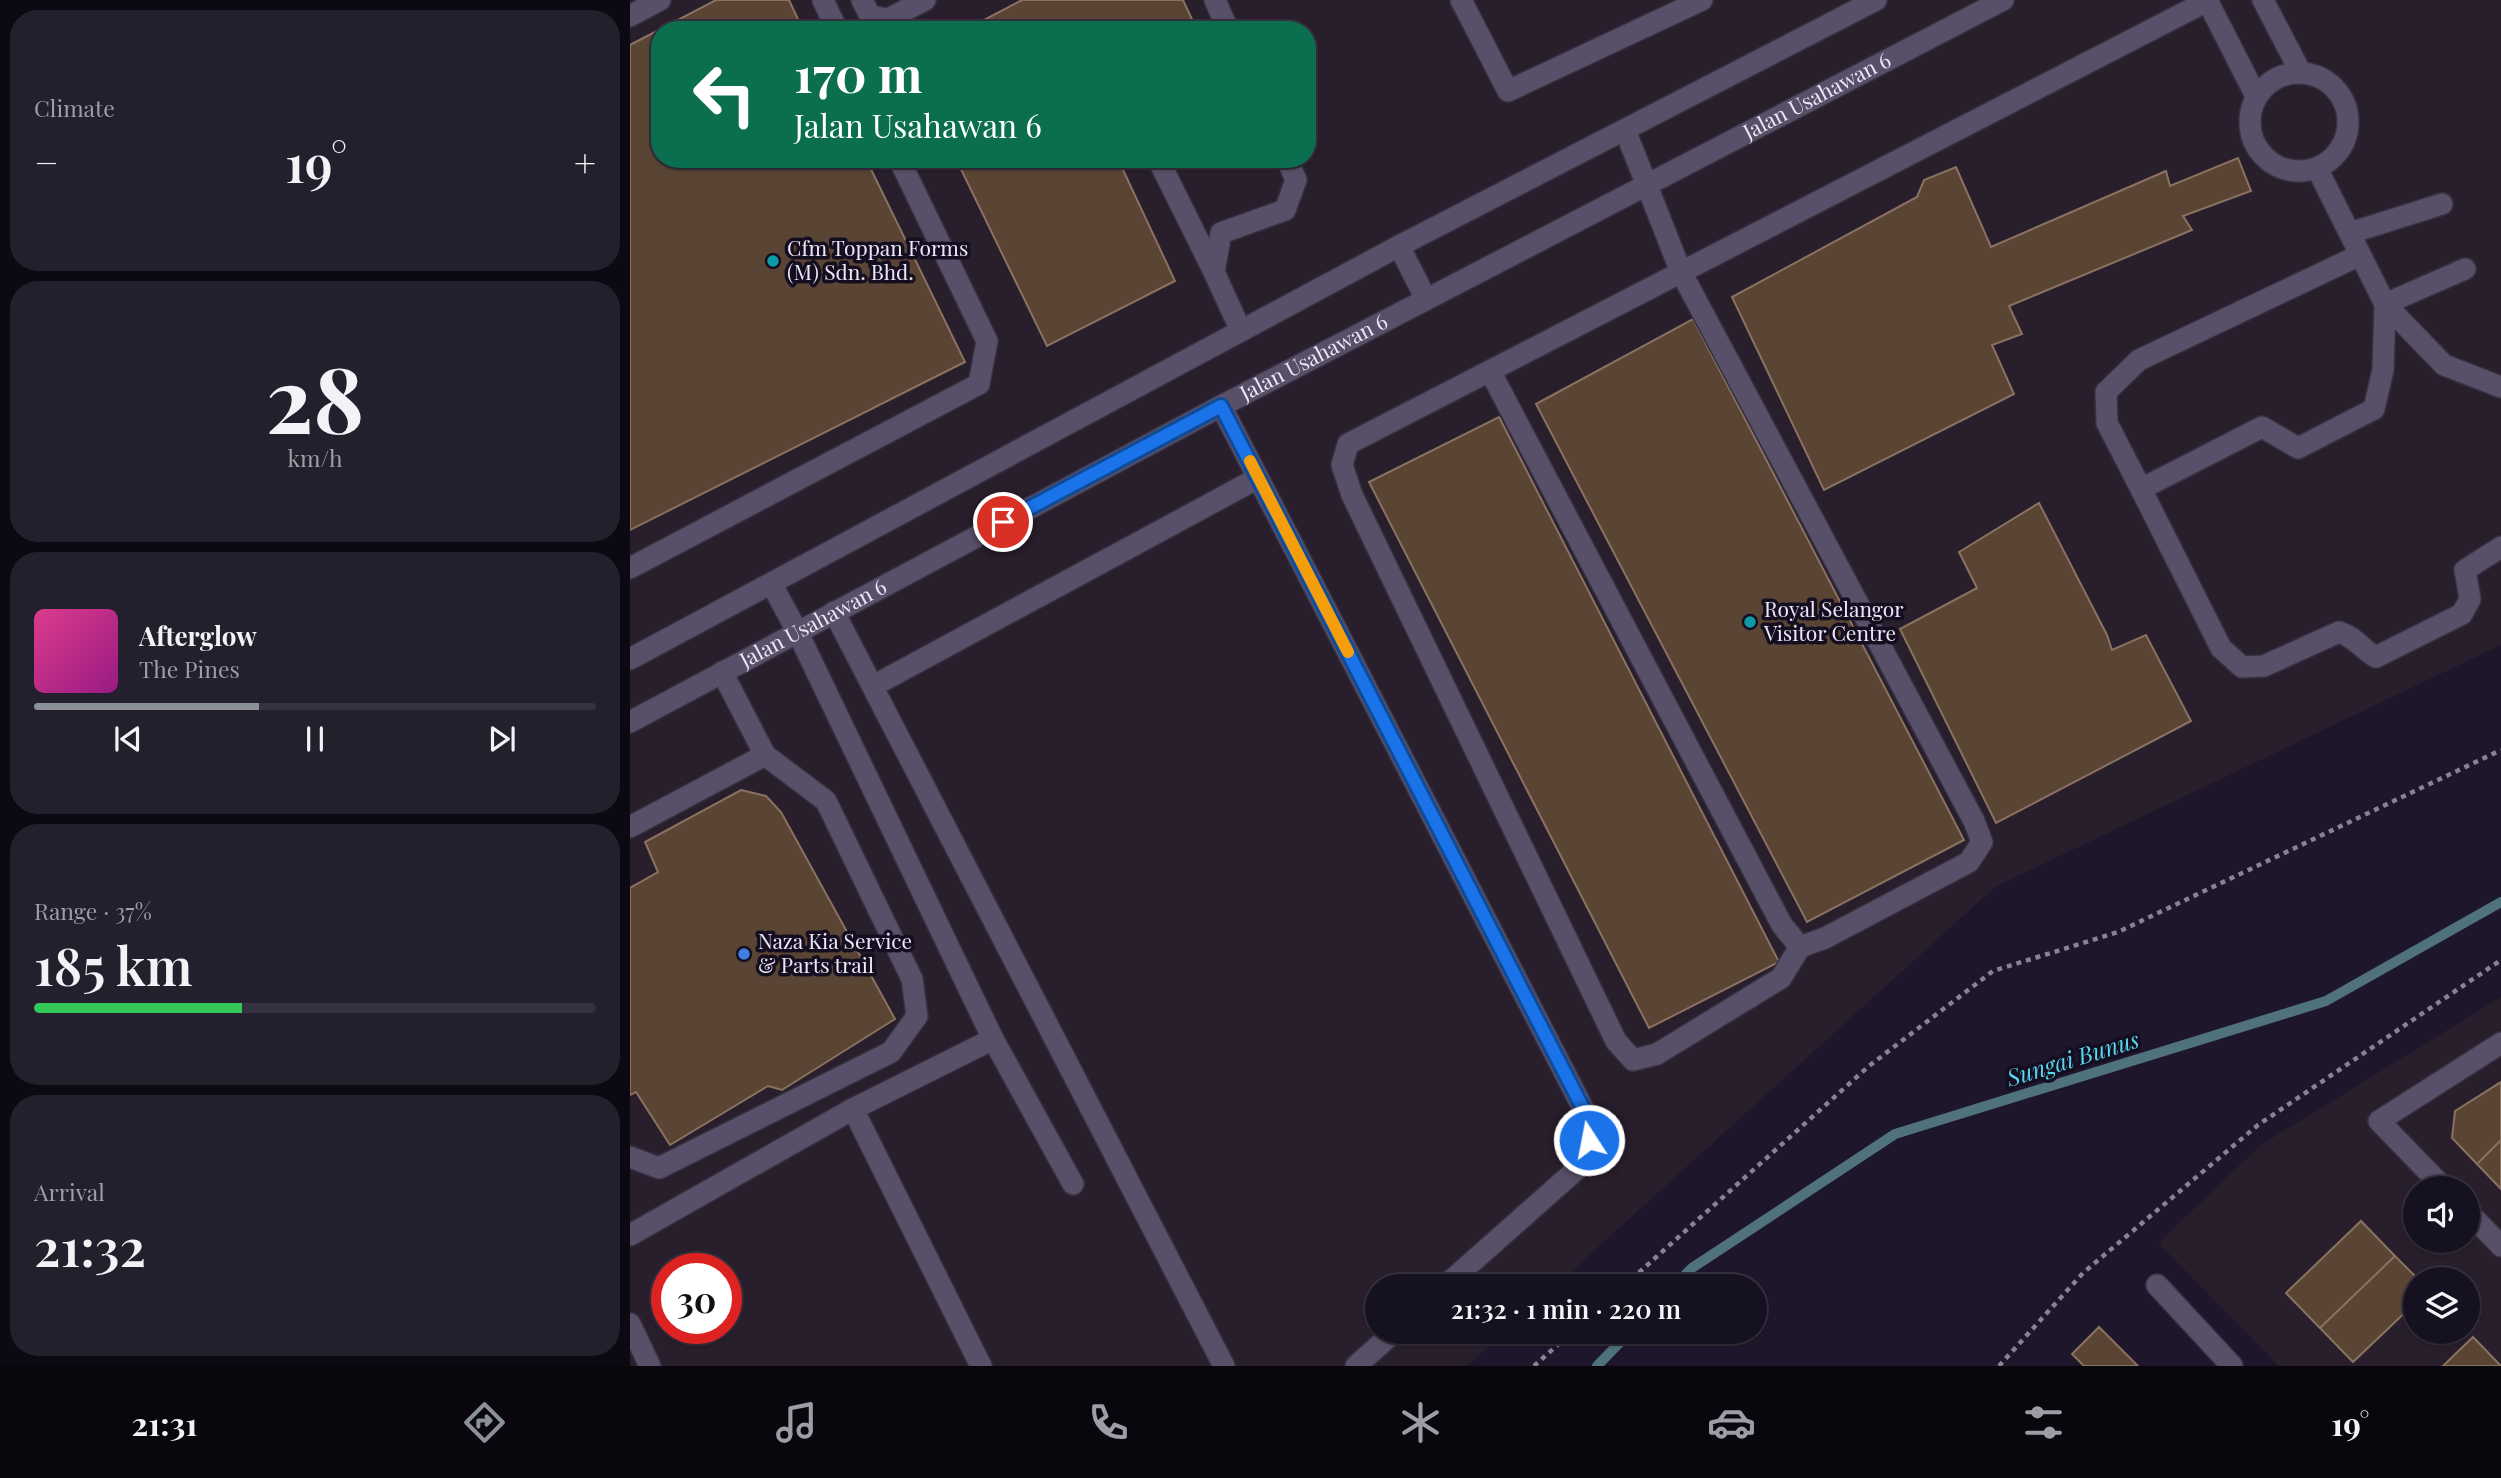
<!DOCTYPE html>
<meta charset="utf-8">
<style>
:root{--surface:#161120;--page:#231f2d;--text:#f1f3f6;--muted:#9e9da5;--line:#35313e;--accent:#8c9099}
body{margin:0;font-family:"Playfair Display",serif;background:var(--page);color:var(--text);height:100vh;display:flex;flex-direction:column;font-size:26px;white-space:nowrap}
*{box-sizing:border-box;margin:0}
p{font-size:23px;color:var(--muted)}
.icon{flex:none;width:38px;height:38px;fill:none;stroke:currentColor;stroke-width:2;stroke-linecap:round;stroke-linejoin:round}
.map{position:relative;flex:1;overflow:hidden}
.details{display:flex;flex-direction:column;gap:10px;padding:10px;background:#0c0912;width:630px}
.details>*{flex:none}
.top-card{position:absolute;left:21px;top:21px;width:665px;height:147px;border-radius:28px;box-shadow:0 2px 5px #0004,0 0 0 2px var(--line);background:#0b6e4f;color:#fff;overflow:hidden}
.buttons{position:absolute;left:1773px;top:1176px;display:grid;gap:14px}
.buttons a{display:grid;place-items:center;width:77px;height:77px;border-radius:50%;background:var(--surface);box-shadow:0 2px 5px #0004,0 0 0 2px var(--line);font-size:35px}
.speed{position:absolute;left:21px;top:1253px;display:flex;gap:14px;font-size:35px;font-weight:700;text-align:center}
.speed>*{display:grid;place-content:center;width:91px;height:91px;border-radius:50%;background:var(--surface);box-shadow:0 2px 5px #0004,0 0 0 2px var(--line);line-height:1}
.speed .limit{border:10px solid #d22;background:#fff;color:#111}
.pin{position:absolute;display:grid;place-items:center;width:60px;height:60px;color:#fff;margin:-30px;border:4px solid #fff;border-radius:50%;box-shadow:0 2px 7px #0007}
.me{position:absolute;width:77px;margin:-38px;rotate:349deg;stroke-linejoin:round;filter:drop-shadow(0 0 5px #0008)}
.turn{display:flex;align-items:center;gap:24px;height:147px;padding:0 28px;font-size:32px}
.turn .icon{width:91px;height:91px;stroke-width:2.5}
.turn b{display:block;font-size:49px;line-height:60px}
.big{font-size:52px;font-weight:600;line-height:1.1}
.details .widget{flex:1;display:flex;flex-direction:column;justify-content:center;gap:10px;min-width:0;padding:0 24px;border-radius:28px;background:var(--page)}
.details .dial{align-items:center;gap:0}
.dial b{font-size:91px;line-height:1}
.song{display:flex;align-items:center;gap:21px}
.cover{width:84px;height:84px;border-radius:10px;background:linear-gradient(135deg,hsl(330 70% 55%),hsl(310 70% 35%))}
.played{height:7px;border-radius:4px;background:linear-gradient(90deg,var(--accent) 40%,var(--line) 40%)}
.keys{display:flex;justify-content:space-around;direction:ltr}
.heat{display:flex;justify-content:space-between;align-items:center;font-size:38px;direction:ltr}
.charge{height:10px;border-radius:5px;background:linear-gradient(90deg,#34c759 37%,var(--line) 0)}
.trip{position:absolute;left:735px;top:1274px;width:402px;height:70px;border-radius:35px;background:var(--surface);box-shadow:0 2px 5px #0004,0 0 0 2px var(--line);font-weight:600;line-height:70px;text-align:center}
.tab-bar{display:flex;height:112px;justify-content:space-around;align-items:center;background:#09070d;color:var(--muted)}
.tab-bar .icon{width:49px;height:49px}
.tab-bar .on{color:var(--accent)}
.tab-bar b{font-size:32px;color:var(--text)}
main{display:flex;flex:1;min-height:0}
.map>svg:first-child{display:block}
.commercial{fill:#291e2b;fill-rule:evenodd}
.industrial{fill:#291e2c;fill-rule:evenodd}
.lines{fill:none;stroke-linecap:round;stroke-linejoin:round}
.stream{stroke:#50727c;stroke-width:10}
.building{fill:#5a4535;stroke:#8a7261;stroke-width:2}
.minor-casing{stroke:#353140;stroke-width:24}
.path{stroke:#888394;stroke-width:4.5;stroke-dasharray:5 5;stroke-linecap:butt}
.minor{stroke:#585068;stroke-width:21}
.route-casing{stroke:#114b97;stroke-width:18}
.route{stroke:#1a73e8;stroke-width:12}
.slow{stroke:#f59e0b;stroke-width:12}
.culture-dot{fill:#0f9aa8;stroke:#150e21;stroke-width:2.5}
.shop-dot{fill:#3f7fe0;stroke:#150e21;stroke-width:2.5}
.labels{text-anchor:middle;stroke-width:7;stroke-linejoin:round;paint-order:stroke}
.street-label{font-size:21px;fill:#ebe7f6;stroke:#150e21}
.poi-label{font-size:21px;fill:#ebe7f6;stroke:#150e21;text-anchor:start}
.water-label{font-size:23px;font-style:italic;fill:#54d9ee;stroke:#150e21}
</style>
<main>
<section class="details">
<div class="widget"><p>Climate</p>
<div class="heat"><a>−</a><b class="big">19°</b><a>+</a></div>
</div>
<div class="widget dial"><b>28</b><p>km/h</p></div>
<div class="widget">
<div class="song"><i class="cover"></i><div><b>Afterglow</b><p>The Pines</p></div></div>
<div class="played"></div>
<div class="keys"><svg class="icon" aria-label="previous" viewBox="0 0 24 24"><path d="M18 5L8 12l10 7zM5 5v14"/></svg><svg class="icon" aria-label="pause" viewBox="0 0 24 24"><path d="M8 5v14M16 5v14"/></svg><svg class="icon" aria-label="next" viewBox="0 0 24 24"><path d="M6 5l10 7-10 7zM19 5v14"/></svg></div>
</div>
<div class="widget"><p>Range · 37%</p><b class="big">185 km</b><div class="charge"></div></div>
<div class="widget"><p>Arrival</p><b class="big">21:32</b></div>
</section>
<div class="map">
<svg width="1871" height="1366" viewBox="0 0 1871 1366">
<rect width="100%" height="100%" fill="#1e172b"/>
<!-- commercial -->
<path class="commercial" d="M 1871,997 L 1871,1366 L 1649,1366 L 1528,1243 L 1631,1145 ZM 1785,1188 L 1838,1188 L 1838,1241 L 1785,1241 ZM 1785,1279 L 1838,1279 L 1838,1332 L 1785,1332 Z"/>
<!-- industrial -->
<path class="industrial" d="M 0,0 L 1871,0 L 1871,645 L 1365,887 L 925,1286 L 747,1286 L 747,1332 L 875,1332 L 837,1366 L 0,1366 ZM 30,30 L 677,30 L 677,159 L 30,159 ZM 37,1269 L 96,1269 L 96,1328 L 37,1328 Z"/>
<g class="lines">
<!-- stream -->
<path class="stream" d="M 1044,1286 L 1062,1268 L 1265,1134 L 1696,1001 L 1871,902
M 967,1366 L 1000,1332"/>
</g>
<!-- building -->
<path class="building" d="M 86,0 L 159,0 L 173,30 L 30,30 L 30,159 L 236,159 L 335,362 L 0,530 L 0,45 Z
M 392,0 L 553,0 L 567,30 L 335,30 Z
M 1608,158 L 1621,191 L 1553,216 L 1562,230 L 1379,306 L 1392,334 L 1362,345 L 1384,394 L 1194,490 L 1102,297 L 1287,197 L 1294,180 L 1326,167 L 1361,247 L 1536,171 L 1540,186 Z
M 326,159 L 488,159 L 545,281 L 417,346 Z
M 1063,319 L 1334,840 L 1177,922 L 906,404 Z
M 869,417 L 1149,962 L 1019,1028 L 739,482 Z
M 1409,503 L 1477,635 L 1482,650 L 1516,635 L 1561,721 L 1366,823 L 1270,629 L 1347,588 L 1329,552 Z
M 111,790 L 136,796 L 151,812 L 265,1019 L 152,1090 L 138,1086 L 40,1145 L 6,1092 L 0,1095 L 0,888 L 28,872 L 15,842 Z
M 1871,1082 L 1871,1140 L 1847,1164 L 1822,1138 L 1825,1111 Z
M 1871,1140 L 1871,1189 L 1847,1164 Z
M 1731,1221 L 1765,1256 L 1690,1328 L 1656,1293 Z
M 1765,1256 L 1788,1279 L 1785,1279 L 1785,1303 L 1723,1362 L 1690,1328 Z
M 1469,1327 L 1508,1366 L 1454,1366 L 1442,1354 Z
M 1843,1337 L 1871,1366 L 1813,1366 Z"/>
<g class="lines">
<defs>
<g id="minor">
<path d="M 193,0 L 207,30"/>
<path d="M 232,0 L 240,16 L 258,19 L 295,0"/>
<path d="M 585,0 L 598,30"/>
<path d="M 831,0 L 878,91 L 1072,0"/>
<path d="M 1577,0 L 1626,96"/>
<path d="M 1633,0 L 1670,71"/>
<path d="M 0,16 L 30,0"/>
<circle cx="1669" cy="122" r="49"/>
<path d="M 528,159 L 584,272"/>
<path d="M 1687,168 L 1755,304 L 1814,365 L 1871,387"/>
<path d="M 1720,233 L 1812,204"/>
<path d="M 769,246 L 796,299"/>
<path d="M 1730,255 L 1509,360 L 1476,392 L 1477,423 L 1511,489 L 1632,427 L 1668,448 L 1744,409 L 1753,370 L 1755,304 L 1835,269"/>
<path d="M 611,331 L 584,272 L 591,233 L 655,210 L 666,180 L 657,159"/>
<path d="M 860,371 L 1152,925 L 1170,947 L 1195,938 L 1339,862 L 1352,842 L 1344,821 L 1051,272 L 995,130"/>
<path d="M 591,406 L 957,1116 L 959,1140 L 947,1169 L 815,1286"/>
<path d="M 1511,489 L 1591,648 L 1612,667 L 1634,666 L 1709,632 C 1727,638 1730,648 1746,657 L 1832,614 L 1840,599 L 1835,570 L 1871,547"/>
<path d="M 0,568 L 349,384 L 357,341 L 269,159"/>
<path d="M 142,585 L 167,631 L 363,1039 L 443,1184"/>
<path d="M 204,612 L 594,1366"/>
<path d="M 0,659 L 769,246 L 1246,0"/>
<path d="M 243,686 L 628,478"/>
<path id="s1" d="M 0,722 L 591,406 L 1373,0"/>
<path d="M 0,827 L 135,755"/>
<path d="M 1170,947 L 1151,978 L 1027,1054 L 1003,1060 L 986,1041 L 722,495 L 712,465 L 718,444 L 1579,0"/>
<path d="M 223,1109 L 351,1366"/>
<path d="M 0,1157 L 29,1168 L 261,1052 L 287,1016 L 282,979 L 196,801 L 135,755 L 92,672"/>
<path d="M 1814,1188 L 1749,1121 L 1871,1043"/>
<path d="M 1838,1212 L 1871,1246"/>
<path d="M 0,1235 L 223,1109 L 363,1039"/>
<path d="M 1527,1285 L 1602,1366"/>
<path d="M 0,1324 L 20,1366"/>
<path d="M 726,1366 L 764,1332"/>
</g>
</defs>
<!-- minor casing -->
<use href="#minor" class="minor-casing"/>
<!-- path -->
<path class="path" d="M 994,1286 L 1239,1066 L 1363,971 L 1488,932 L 1871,750
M 904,1366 L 942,1332
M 1369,1366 L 1453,1273 L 1628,1125 L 1871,960"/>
<!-- minor -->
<use href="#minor" class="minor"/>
</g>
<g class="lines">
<defs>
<path id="route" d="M 373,522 L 591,406 L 957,1116 L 959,1140"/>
</defs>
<!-- route casing -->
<use href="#route" class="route-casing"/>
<!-- route -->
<use href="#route" class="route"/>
<!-- slow -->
<path class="slow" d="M 620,461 L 718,652"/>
</g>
<!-- markers -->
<g class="culture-dot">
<circle cx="143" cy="261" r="7"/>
<circle cx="1120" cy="622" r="7"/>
</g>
<circle class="shop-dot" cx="114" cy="954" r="7"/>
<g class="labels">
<!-- street labels -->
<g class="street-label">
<text dy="7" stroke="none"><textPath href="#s1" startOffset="1342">Jalan Usahawan 6</textPath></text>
<text dy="7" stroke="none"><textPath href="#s1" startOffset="775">Jalan Usahawan 6</textPath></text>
<text dy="7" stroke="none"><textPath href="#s1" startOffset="208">Jalan Usahawan 6</textPath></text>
</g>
<!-- poi labels -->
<g class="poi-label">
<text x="157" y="256">Cfm Toppan Forms<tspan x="157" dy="24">(M) Sdn. Bhd.</tspan></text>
<text x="1134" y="617">Royal Selangor<tspan x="1134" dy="24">Visitor Centre</tspan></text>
<text x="128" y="949">Naza Kia Service<tspan x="128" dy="24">&amp; Parts trail</tspan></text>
</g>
<!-- water labels -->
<g class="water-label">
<text transform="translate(1443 1059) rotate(-17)" y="8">Sungai Bunus</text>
</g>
</g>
</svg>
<div class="buttons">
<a><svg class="icon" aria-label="sound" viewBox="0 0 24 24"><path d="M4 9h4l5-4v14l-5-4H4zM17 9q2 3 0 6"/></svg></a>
<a><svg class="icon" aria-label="layers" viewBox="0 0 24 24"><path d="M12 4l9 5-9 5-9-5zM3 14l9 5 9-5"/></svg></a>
</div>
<div class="speed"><div class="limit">30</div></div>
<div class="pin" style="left:373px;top:522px;background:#d93025"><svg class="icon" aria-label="arrive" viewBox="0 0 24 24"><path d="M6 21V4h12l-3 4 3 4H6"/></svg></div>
<svg class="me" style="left:959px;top:1140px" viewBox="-20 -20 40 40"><circle r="17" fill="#1a73e8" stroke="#fff" stroke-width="3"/><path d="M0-11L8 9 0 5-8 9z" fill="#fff"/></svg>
<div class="trip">21:32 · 1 min · 220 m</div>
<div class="top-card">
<div class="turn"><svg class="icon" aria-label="left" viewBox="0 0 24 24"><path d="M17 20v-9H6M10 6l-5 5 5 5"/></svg><div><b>170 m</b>Jalan Usahawan 6</div></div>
</div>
</div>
</main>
<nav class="tab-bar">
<b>21:31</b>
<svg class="icon on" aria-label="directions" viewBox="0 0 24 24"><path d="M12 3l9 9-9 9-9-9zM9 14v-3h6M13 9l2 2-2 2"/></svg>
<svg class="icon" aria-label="music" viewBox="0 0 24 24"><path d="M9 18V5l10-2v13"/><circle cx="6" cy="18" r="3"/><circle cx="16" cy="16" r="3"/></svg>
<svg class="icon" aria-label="phone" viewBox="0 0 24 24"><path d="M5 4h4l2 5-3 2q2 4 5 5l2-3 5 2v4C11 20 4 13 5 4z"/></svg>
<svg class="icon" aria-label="climate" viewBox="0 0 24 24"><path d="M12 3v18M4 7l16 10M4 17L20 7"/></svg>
<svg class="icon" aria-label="car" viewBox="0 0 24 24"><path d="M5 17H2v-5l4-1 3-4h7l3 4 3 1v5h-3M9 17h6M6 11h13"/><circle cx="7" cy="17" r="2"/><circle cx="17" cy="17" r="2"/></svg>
<svg class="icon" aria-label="filters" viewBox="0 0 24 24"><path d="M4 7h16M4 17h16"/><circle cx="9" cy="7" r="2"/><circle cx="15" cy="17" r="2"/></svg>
<b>19°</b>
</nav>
